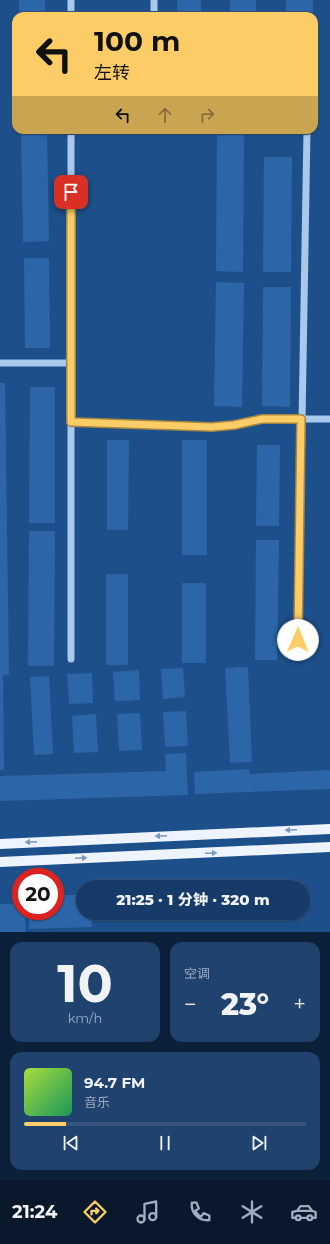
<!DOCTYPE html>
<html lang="zh">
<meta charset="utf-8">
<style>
:root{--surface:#163b68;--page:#1f426e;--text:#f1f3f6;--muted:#9eadc0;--line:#35557c;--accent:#fccd66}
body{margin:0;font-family:Montserrat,"Noto Sans SC",sans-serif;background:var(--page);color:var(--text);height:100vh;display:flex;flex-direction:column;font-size:15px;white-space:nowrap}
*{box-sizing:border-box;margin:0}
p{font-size:13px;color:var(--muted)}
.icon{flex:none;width:22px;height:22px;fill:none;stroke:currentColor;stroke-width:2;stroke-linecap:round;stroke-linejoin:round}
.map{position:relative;height:932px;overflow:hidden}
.details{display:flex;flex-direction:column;gap:10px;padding:10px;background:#0c2039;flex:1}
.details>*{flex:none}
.hud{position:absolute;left:12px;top:12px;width:306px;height:122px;border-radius:12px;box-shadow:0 1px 3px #0004,0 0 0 1px var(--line);background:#fccd66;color:#111;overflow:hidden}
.speed{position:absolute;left:12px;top:868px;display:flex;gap:8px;font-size:20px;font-weight:700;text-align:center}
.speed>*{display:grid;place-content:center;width:52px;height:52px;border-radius:50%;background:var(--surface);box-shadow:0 1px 3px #0004,0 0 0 1px var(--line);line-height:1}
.speed .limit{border:6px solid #d22;background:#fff;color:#111}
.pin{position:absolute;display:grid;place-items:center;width:34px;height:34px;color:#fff;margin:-17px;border-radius:8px;box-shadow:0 2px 6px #0006}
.me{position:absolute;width:44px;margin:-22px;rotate:1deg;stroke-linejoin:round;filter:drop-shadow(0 0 3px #0008)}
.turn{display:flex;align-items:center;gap:14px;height:84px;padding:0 16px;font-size:18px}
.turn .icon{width:52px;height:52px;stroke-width:2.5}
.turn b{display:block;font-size:28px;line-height:34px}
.lanes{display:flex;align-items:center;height:38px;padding:0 16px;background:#0003;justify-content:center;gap:20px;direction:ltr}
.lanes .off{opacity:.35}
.big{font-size:30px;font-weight:800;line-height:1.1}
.details .widget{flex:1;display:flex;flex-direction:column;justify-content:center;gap:6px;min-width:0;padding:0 14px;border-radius:12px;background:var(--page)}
.details .dial{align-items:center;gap:0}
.dial b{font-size:52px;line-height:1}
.song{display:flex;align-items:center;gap:12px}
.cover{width:48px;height:48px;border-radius:6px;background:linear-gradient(135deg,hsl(80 70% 55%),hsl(150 70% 35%))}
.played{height:4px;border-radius:2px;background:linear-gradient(90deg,var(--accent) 15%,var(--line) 15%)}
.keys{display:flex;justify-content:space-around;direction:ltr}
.heat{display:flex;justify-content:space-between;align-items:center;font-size:22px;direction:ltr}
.details .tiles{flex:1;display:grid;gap:10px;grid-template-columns:1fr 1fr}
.widget:last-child{grid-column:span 2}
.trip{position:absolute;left:76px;top:880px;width:234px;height:40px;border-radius:20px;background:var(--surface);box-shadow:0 1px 3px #0004,0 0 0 1px var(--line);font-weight:800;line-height:40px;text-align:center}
.tabs{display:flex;height:64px;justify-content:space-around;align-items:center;background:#09182a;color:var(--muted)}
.tabs .icon{width:28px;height:28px}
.tabs .on{color:var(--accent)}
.tabs b{font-size:18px;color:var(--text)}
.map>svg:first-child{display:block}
.building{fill:#2c66a8}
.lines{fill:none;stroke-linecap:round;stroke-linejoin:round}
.minor{stroke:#a8c8ec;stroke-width:7}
.major{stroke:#edf4ff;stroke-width:10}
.oneway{fill:#7b99bf}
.route-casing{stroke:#a48542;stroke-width:10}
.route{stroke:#fccd66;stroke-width:7}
</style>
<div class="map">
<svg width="330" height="932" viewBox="0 0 330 932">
<rect width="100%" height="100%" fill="#1d4f8a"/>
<!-- building -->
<path class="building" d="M 19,0 L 45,0 L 45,16 L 19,16 Z
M 177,0 L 201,0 L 201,16 L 177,16 Z
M 230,0 L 256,0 L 256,16 L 230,16 Z
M 286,0 L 313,0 L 313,16 L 286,16 Z
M 21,130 L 47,130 L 49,241 L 23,242 Z
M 217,130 L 244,130 L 243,272 L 216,271 Z
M 264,157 L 292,157 L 291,272 L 263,272 Z
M 24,258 L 49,258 L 50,348 L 25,348 Z
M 216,282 L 244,283 L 242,407 L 214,406 Z
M 263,287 L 291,287 L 290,407 L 262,406 Z
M 0,383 L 5,383 L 9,675 L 3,675 L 4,770 L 0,770 Z
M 30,387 L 55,387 L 55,523 L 29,523 Z
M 107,440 L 129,440 L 128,530 L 107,530 Z
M 182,440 L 207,440 L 207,555 L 182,555 Z
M 257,445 L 280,445 L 279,526 L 256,526 Z
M 29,531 L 55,531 L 54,666 L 28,666 Z
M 256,540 L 279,540 L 277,660 L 255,660 Z
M 106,574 L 128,574 L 128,665 L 106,665 Z
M 182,583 L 206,583 L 206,663 L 182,663 Z
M 248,667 L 252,762 L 230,763 L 225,668 Z
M 183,668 L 185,697 L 163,699 L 161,669 Z
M 139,670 L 140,700 L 115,701 L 113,672 Z
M 92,673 L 93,703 L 69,704 L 67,674 Z
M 49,676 L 53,754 L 34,755 L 30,677 Z
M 186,711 L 188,746 L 165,747 L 163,712 Z
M 140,713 L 142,750 L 119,751 L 117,714 Z
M 96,714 L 98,752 L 74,753 L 72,716 Z
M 186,753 L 188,795 L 0,801 L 0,776 L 166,771 L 165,754 Z
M 249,769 L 250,774 L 330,770 L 330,789 L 195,794 L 194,772 Z
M 55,895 L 83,895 L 83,913 L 91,913 L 92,927 L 29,929 L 29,911 L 55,911 Z
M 0,904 L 21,904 L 21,911 L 25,911 L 26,932 L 0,932 Z"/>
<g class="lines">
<!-- minor -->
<path class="minor" d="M 71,0 L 71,16
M 154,0 L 154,16
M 71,130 L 71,659
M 0,363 L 71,363
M 71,423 L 212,427 L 234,425 L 262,419 L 330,419
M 298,656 L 307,130"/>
<!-- major -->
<path class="major" d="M 0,844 L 330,829
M 0,862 L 330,847"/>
</g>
<!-- one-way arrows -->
<defs><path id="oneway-solid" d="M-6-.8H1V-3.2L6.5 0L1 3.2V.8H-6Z"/></defs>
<g class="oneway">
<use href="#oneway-solid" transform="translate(291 830) rotate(177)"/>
<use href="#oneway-solid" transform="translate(161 836) rotate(177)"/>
<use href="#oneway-solid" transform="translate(31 842) rotate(177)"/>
<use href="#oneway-solid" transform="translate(211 853) rotate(-3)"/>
<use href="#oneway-solid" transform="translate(81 858) rotate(-3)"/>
</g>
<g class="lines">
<defs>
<path id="route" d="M 71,192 L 71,422 L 212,427 L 234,425 L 262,419 L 301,419 L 298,640"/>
</defs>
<!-- route casing -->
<use href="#route" class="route-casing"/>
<!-- route -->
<use href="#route" class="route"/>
</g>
</svg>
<div class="speed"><div class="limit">20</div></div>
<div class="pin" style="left:71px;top:192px;background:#d93025"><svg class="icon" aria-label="arrive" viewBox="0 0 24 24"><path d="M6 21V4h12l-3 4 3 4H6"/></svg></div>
<svg class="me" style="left:298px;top:640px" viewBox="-20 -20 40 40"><circle r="19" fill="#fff"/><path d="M0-13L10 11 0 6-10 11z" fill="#fccd66"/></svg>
<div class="trip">21:25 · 1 分钟 · 320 m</div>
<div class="hud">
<div class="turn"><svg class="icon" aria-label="left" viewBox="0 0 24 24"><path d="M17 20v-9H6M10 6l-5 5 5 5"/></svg><div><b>100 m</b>左转</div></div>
<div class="lanes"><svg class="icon" aria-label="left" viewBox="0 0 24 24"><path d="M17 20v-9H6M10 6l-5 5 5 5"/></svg><svg class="icon off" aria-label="ahead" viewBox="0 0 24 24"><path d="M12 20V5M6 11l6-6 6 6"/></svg><svg class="icon off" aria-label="right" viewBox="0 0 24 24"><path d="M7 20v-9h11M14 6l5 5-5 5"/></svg></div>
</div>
</div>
<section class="details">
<div class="tiles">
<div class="widget dial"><b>10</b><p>km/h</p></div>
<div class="widget"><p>空调</p>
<div class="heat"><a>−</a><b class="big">23°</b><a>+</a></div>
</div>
<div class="widget">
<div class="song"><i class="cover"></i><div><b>94.7 FM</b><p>音乐</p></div></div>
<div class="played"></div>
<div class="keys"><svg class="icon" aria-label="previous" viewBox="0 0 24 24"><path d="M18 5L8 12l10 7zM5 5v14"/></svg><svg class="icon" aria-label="pause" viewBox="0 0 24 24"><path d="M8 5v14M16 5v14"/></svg><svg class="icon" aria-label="next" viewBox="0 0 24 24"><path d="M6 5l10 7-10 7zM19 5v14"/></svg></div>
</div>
</div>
</section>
<nav class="tabs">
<b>21:24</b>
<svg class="icon on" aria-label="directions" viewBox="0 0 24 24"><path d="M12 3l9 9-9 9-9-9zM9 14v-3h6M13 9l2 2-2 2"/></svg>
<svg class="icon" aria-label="music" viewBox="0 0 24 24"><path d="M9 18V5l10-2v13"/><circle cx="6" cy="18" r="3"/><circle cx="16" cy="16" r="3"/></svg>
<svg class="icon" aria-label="phone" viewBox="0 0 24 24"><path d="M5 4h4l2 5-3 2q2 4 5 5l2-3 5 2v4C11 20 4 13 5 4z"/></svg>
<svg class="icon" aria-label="climate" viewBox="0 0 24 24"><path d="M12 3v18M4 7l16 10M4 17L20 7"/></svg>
<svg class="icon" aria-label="car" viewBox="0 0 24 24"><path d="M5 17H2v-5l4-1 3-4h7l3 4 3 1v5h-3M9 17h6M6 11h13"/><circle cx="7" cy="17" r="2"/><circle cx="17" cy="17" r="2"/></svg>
</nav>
